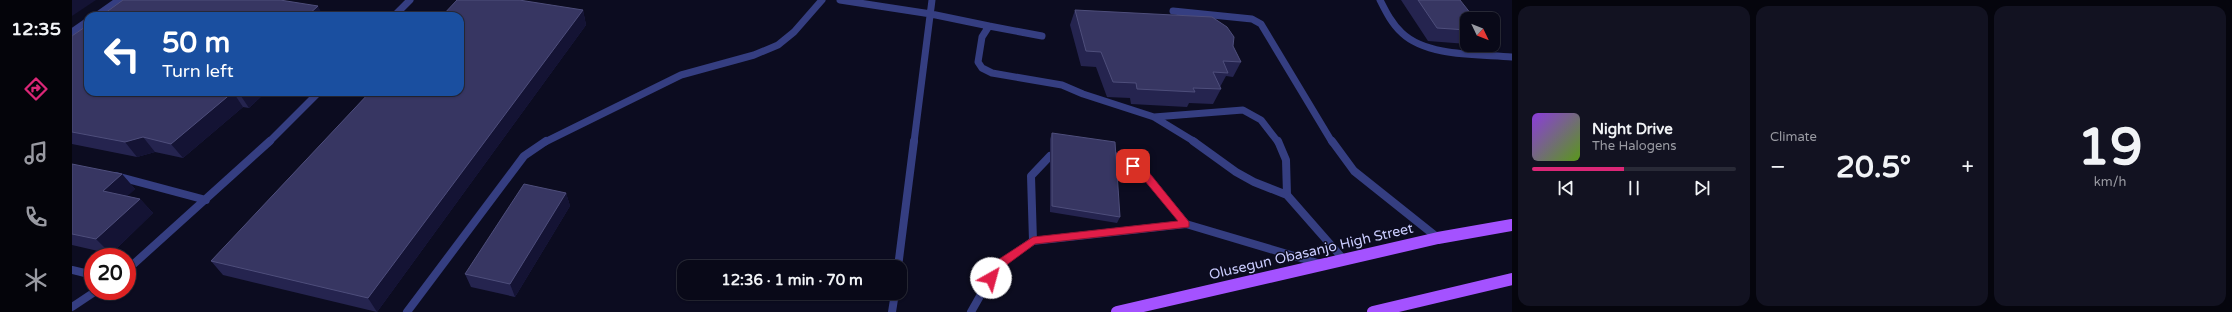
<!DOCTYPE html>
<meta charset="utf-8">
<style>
:root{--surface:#090918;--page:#121221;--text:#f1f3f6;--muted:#999aa2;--line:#292a37;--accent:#db2777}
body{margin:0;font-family:"Varela Round",sans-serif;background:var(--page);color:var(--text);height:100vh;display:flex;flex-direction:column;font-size:15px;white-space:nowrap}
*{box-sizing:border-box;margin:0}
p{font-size:13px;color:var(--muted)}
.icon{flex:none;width:22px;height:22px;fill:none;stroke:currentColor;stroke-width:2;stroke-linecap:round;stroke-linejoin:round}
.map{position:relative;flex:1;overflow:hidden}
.panel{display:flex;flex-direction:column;gap:6px;padding:6px;background:#05050d;width:720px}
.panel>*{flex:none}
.hud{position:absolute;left:12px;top:12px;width:380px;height:84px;border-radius:12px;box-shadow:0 1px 3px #0004,0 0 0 1px var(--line);background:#1a4fa0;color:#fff;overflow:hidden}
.needle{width:26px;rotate:133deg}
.buttons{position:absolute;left:1388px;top:12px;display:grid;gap:8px}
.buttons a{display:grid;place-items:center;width:40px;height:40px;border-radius:8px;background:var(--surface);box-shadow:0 1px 3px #0004,0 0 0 1px var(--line);font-size:20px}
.speed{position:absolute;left:12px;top:248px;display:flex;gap:8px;font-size:20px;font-weight:700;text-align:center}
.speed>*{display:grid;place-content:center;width:52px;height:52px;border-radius:50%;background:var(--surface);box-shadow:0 1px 3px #0004,0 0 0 1px var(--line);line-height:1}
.speed .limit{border:6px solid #d22;background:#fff;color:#111}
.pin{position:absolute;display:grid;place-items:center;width:34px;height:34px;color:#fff;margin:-17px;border-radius:8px;box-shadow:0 2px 6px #0006}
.me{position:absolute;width:44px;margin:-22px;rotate:38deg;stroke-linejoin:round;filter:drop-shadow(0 0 3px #0008)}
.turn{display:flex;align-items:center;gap:14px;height:84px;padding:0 12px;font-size:18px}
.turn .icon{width:52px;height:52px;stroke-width:2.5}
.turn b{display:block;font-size:28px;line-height:34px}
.big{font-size:30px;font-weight:700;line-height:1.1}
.panel .tile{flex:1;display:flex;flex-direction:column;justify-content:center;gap:6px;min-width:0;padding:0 14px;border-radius:12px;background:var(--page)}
.panel .dial{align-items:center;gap:0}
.dial b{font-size:52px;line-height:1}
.song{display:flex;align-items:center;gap:12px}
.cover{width:48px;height:48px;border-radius:6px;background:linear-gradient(135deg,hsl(270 70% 55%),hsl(90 70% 35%))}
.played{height:4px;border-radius:2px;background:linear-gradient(90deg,var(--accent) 45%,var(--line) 45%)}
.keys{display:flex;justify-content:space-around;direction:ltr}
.heat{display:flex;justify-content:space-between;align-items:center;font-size:22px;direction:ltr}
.panel .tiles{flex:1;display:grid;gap:6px;grid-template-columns:repeat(3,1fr)}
.trip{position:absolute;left:605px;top:260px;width:230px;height:40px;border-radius:12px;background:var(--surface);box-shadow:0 1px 3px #0004,0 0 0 1px var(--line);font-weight:700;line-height:40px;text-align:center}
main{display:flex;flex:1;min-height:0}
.dock{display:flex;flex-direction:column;width:72px;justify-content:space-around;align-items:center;background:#04040a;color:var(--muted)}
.dock .icon{width:28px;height:28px}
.dock .active{color:var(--accent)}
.dock b{font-size:18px;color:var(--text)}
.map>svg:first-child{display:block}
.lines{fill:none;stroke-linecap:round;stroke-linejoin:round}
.service-far1{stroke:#353e81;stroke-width:7}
.service{stroke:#353e81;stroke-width:8}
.primary{stroke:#a452ff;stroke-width:12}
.wall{fill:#25244f}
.shaded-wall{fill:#141334}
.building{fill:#373662;stroke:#4e4e7b}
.route{fill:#e11d48;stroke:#92132f}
.labels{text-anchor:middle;stroke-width:3;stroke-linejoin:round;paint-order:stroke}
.street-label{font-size:14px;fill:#cbcdff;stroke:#0c0c20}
</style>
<main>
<nav class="dock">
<b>12:35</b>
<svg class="icon active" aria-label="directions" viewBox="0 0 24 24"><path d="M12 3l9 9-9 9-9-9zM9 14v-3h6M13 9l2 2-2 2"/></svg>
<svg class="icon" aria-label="music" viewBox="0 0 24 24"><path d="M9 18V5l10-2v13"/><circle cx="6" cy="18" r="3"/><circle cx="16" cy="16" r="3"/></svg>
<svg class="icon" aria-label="phone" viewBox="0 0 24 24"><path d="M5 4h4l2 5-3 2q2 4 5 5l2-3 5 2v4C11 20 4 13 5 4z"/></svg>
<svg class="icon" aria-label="climate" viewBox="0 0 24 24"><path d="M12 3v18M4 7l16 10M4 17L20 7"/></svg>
</nav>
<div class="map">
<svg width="1440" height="312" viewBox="0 0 1440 312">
<rect width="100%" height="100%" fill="#0c0c20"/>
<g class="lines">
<!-- service-far1 -->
<path class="service-far1" d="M 768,0 L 859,14 L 917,26
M 1308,0 C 1314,12 1320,24 1330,33 C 1355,57 1408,54 1440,57
M 1101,11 L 1180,19 L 1189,24 L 1260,142
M 24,16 L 47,0
M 322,16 L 338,0
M 0,32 L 16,21
M 970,36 L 917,26 L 910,37 L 906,62 L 910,68 L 920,73 L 990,85 L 1011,94 L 1082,117 L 1123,142
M 1082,117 L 1171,110 L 1189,120 L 1206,142
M 197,142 L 247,92
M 473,142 L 609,75 L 682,55 L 706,45 L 722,32 L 750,0
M 842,142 L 860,0"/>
<!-- service -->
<path class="service" d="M 1121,141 L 1164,172 L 1182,182 L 1215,195 L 1272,260
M 1206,141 L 1214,160 L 1215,195
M 1260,141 L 1282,171 L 1366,238
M 1041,155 L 1071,172 L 1114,224
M 44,176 L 134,200
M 961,241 L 959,176 L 978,156
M 826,267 L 842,141
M 0,270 L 21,275
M 55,270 L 198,141
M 0,307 L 24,291
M 335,312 L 452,156 L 474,141
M 820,312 L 823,293
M 899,312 L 925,266 L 961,241 L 1114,224 L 1249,264"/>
<!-- primary -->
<path class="primary" d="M 1045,312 L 1366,238 L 1440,225
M 1301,312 L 1440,279"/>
</g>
<!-- wall -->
<path class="wall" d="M 1329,0 L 1388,0 L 1395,19 L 1395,44 L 1356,41 Z
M 511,10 L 514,25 L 305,312 L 151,275 L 139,261 Z
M 1003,10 L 1161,46 L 1169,62 L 1161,77 L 1154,76 L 1148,87 L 1149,89 L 1141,104 L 1117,103 L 1115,107 L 1059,104 L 1058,98 L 1035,97 L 1024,67 L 1009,66 L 998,25 Z
M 0,36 L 194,92 L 177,108 L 171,107 L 111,158 L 83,152 L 65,157 L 0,144 Z
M 980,133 L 1048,217 L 1045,223 L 978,212 L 978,139 Z
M 0,164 L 50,174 L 63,189 L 55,196 L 68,199 L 81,213 L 39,254 L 0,245 Z
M 494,193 L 498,206 L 443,297 L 399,287 L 393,274 Z"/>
<!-- shaded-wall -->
<path class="shaded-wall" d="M 0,0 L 24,0 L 0,16 Z
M 246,6 L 251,16 L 235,16 Z
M 511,10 L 514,25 L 305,312 L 296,298 Z
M 161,92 L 171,107 L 111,158 L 99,144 Z
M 169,92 L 194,92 L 177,108 L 167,93 Z
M 71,137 L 83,152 L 65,157 L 53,142 Z
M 50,174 L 63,189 L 45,206 L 31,191 Z
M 494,193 L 498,206 L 443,297 L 438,284 Z
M 68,199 L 81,213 L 39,254 L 24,239 Z"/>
<!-- building -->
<path class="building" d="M 51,0 L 208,0 L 246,6 L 235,16 L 29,16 Z
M 385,0 L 447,0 L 511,10 L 296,298 L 139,261 L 298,92 L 388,92 L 388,16 L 370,16 Z
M 1346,0 L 1388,0 L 1403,19 L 1395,19 L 1395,30 L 1365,28 Z
M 1003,10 L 1140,17 L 1155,27 L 1162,37 L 1161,46 L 1169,62 L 1151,61 L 1156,73 L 1141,72 L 1149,89 L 1121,88 L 1123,92 L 1065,89 L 1064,83 L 1041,82 L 1029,52 L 1014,51 Z
M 16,25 L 16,92 L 169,92 L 167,93 L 161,92 L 99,144 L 71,137 L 53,142 L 0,132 L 0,36 Z
M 980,133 L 1043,142 L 1048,217 L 980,206 Z
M 0,164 L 50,174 L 31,191 L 68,199 L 24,239 L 0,234 Z
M 452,184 L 494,193 L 438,284 L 393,274 Z"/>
<!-- route -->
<path class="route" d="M 1061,163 L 1075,170 L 1117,222 L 1117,227 L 963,244 L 929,269 L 922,281 L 915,281 L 913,278 L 921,263 L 961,237 L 1106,221 L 1068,175 L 1058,169 L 1058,164 Z"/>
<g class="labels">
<!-- street labels -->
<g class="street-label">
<text transform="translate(1239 251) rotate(-13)" y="5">Olusegun Obasanjo High Street</text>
</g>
</g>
</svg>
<div class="buttons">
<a><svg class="needle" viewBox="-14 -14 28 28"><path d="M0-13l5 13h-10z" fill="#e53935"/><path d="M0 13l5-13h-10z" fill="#999aa2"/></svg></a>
</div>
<div class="speed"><div class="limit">20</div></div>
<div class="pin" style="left:1061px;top:166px;background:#d93025"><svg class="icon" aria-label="arrive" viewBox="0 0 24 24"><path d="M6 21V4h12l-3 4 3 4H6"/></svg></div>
<svg class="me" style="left:919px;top:278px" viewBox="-20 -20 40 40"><circle r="19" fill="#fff"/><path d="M0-13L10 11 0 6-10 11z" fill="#e11d48"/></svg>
<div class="trip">12:36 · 1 min · 70 m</div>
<div class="hud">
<div class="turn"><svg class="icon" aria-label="left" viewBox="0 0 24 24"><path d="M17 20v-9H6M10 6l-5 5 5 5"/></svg><div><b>50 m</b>Turn left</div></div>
</div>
</div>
<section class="panel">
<div class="tiles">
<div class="tile">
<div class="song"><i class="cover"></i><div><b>Night Drive</b><p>The Halogens</p></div></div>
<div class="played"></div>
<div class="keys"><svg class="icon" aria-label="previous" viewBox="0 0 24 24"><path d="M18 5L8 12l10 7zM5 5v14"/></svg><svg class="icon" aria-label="pause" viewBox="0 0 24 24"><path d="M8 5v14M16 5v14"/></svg><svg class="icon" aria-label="next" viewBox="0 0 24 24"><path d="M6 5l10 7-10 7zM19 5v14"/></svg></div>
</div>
<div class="tile"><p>Climate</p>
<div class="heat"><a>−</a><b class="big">20.5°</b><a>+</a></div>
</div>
<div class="tile dial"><b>19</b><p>km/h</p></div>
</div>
</section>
</main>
